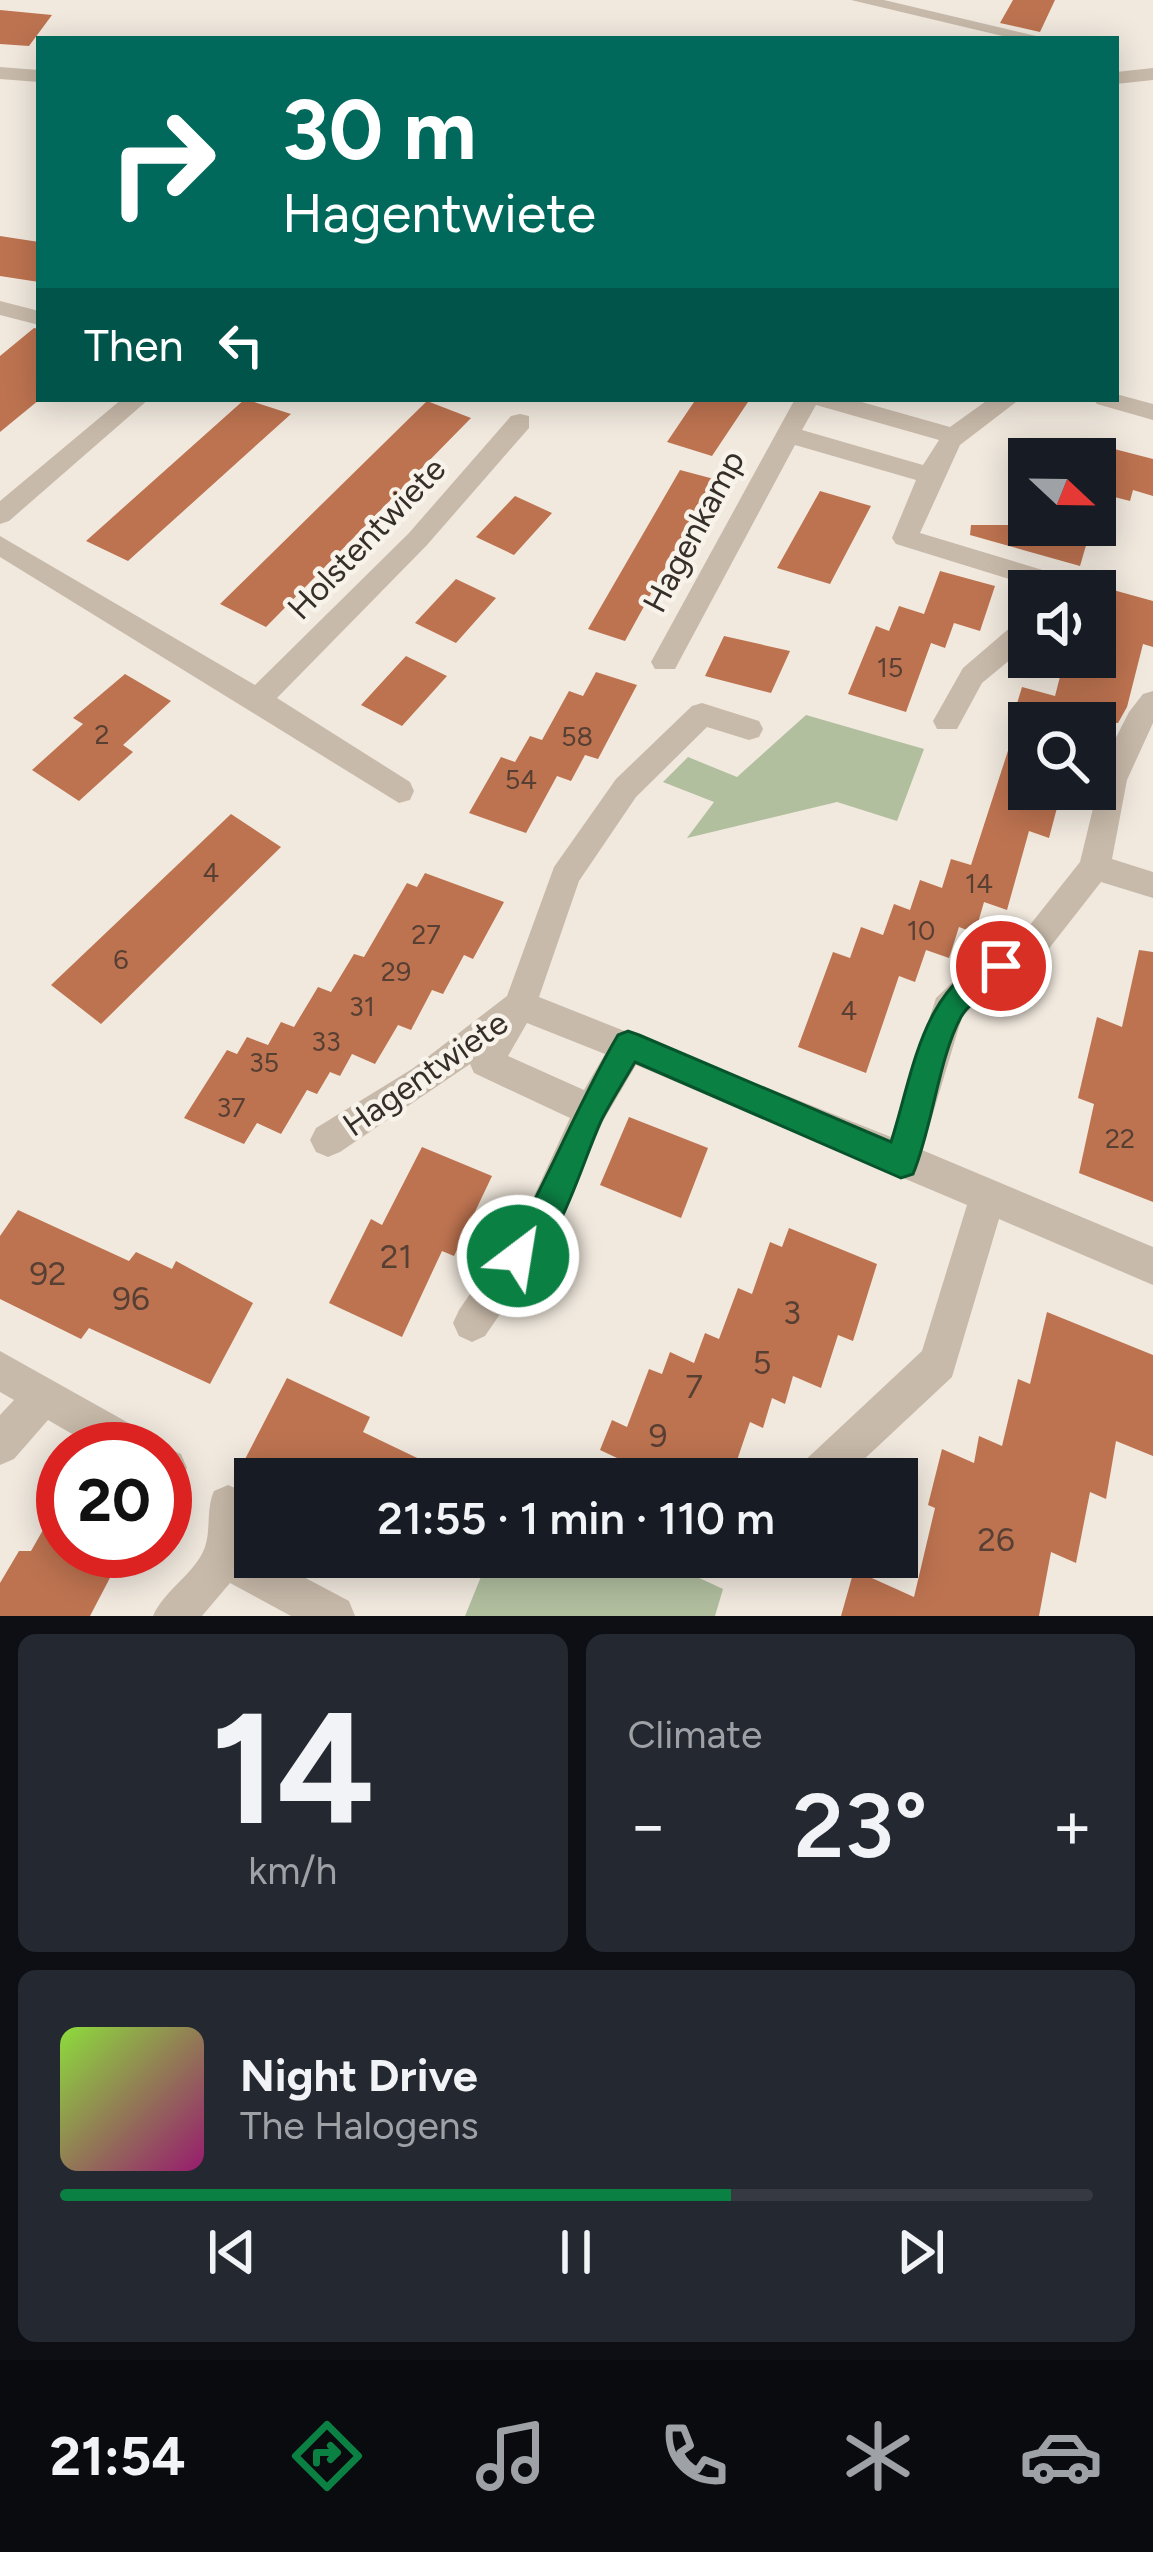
<!DOCTYPE html>
<meta charset="utf-8">
<style>
:root{--surface:#171b24;--page:#242831;--text:#f1f3f6;--muted:#9ea1a6;--line:#363941;--accent:#0b8043}
body{margin:0;font-family:Figtree,sans-serif;background:var(--page);color:var(--text);height:100vh;display:flex;flex-direction:column;font-size:45px;white-space:nowrap}
*{box-sizing:border-box;margin:0}
p{font-size:39px;color:var(--muted)}
.icon{flex:none;width:66px;height:66px;fill:none;stroke:currentColor;stroke-width:2;stroke-linecap:round;stroke-linejoin:round}
.map{position:relative;height:1616px;overflow:hidden}
.panel{display:flex;flex-direction:column;gap:18px;padding:18px;background:#0d0f14;flex:1}
.panel>*{flex:none}
.hud{position:absolute;left:36px;top:36px;width:1083px;height:366px;border-radius:0px;box-shadow:0 6px 30px #0003;background:#00695c;color:#fff;overflow:hidden}
.needle{width:78px;rotate:112deg}
.controls{position:absolute;left:1008px;top:438px;display:grid;gap:24px}
.controls a{display:grid;place-items:center;width:108px;height:108px;border-radius:0px;background:var(--surface);box-shadow:0 6px 30px #0003;font-size:60px}
.speed{position:absolute;left:36px;top:1422px;display:flex;gap:24px;font-size:60px;font-weight:700;text-align:center}
.speed>*{display:grid;place-content:center;width:156px;height:156px;border-radius:50%;background:var(--surface);box-shadow:0 6px 30px #0003;line-height:1}
.speed .limit{border:18px solid #d22;background:#fff;color:#111}
.pin{position:absolute;display:grid;place-items:center;width:102px;height:102px;color:#fff;margin:-51px;border:6px solid #fff;border-radius:50%;box-shadow:0 3px 12px #0007}
.me{position:absolute;width:132px;margin:-66px;rotate:31deg;stroke-linejoin:round;filter:drop-shadow(0 0 9px #0008)}
.turn{display:flex;align-items:center;gap:42px;height:252px;padding:0 48px;font-size:54px}
.turn .icon{width:156px;height:156px;stroke-width:2.5}
.turn b{display:block;font-size:84px;line-height:102px}
.then{display:flex;align-items:center;height:114px;padding:0 48px;background:#0003;gap:24px;font-size:45px}
.big{font-size:90px;font-weight:600;line-height:1.1}
.panel .widget{flex:1;display:flex;flex-direction:column;justify-content:center;gap:18px;min-width:0;padding:0 42px;border-radius:18px;background:var(--page)}
.panel .dial{align-items:center;gap:0}
.dial b{font-size:156px;line-height:1}
.song{display:flex;align-items:center;gap:36px}
.cover{width:144px;height:144px;border-radius:18px;background:linear-gradient(135deg,hsl(90 70% 55%),hsl(320 70% 35%))}
.played{height:12px;border-radius:6px;background:linear-gradient(90deg,var(--accent) 65%,var(--line) 65%)}
.keys{display:flex;justify-content:space-around;direction:ltr}
.heat{display:flex;justify-content:space-between;align-items:center;font-size:66px;direction:ltr}
.panel .tiles{flex:1;display:grid;gap:18px;grid-template-columns:1fr 1fr}
.widget:last-child{grid-column:span 2}
.trip{position:absolute;left:234px;top:1458px;width:684px;height:120px;border-radius:0px;background:var(--surface);box-shadow:0 6px 30px #0003;font-weight:600;line-height:120px;text-align:center}
.tab-bar{display:flex;height:192px;justify-content:space-around;align-items:center;background:#090b0e;color:var(--muted)}
.tab-bar .icon{width:84px;height:84px}
.tab-bar .selected{color:var(--accent)}
.tab-bar b{font-size:54px;color:var(--text)}
.map>svg:first-child{display:block}
.green{fill:#b1bf9f}
.building{fill:#bd7350}
.lines{fill:none;stroke-linecap:round;stroke-linejoin:round}
.minor{fill:#c8baaa;fill-rule:evenodd}
.route{fill:#0b8043;stroke:#07532c;stroke-width:3}
.labels{text-anchor:middle;stroke-width:9;stroke-linejoin:round;paint-order:stroke}
.number-label{font-size:27px;fill:#583f33}
.street-label{font-size:33px;fill:#362e29;stroke:#f8f3ea}
.near-number-label{font-size:33px;fill:#583f33}
</style>
<div class="map">
<svg width="1153" height="1616" viewBox="0 0 1153 1616">
<rect width="100%" height="100%" fill="#f1e9de"/>
<!-- green -->
<path class="green" d="M 806,715 L 924,749 L 897,821 L 837,802 L 687,838 L 714,802 L 663,782 L 688,757 L 737,777 Z
M 489,1557 L 654,1557 L 723,1589 L 715,1616 L 465,1616 Z"/>
<!-- building -->
<path class="building" d="M 1013,0 L 1055,0 L 1040,32 L 1000,23 Z
M 0,10 L 52,15 L 29,46 L 0,44 Z
M 0,236 L 39,242 L 39,282 L 0,276 Z
M 34,328 L 39,329 L 39,400 L 0,432 L 0,356 Z
M 245,399 L 291,414 L 128,561 L 86,541 Z
M 696,399 L 750,399 L 712,456 L 667,442 Z
M 427,401 L 471,418 L 266,627 L 220,604 Z
M 1095,444 L 1153,459 L 1153,496 L 1133,490 L 1130,501 L 1095,492 Z
M 680,470 L 714,479 L 625,641 L 588,629 Z
M 820,491 L 871,506 L 830,584 L 777,568 Z
M 515,496 L 552,513 L 514,555 L 476,537 Z
M 971,525 L 1092,525 L 1080,566 L 970,535 Z
M 940,571 L 995,586 L 980,631 L 954,623 L 945,648 L 931,643 L 906,712 L 848,694 L 876,626 L 889,631 L 899,606 L 924,614 Z
M 456,579 L 496,598 L 456,643 L 415,623 Z
M 1095,585 L 1153,601 L 1153,647 L 1143,644 L 1127,707 L 1118,723 L 1029,723 L 1029,789 L 1062,789 L 1049,838 L 1029,831 L 1007,910 L 984,902 L 975,933 L 959,927 L 949,958 L 926,950 L 915,982 L 899,976 L 866,1073 L 798,1047 L 833,952 L 850,958 L 861,927 L 883,935 L 894,904 L 910,910 L 920,880 L 942,888 L 951,859 L 971,865 L 1017,723 L 1011,723 L 1022,687 L 1055,696 L 1062,669 L 1072,672 L 1076,657 L 1095,657 Z
M 724,636 L 790,651 L 771,693 L 705,676 Z
M 406,656 L 447,676 L 402,726 L 361,705 Z
M 596,672 L 637,685 L 598,759 L 585,755 L 571,781 L 557,776 L 526,833 L 469,813 L 501,757 L 515,762 L 530,736 L 542,740 L 569,691 L 583,696 Z
M 125,674 L 171,701 L 123,745 L 133,752 L 79,801 L 32,770 L 83,724 L 73,718 Z
M 231,814 L 281,847 L 101,1024 L 51,985 Z
M 425,873 L 504,902 L 473,959 L 464,955 L 443,994 L 432,990 L 411,1030 L 398,1025 L 375,1064 L 352,1054 L 340,1076 L 330,1072 L 317,1094 L 307,1090 L 281,1134 L 257,1123 L 244,1144 L 184,1118 L 227,1050 L 237,1054 L 247,1037 L 268,1045 L 281,1022 L 294,1027 L 318,987 L 331,992 L 354,954 L 364,957 L 407,883 L 417,887 Z
M 1139,950 L 1153,952 L 1153,1202 L 1079,1173 L 1094,1104 L 1078,1098 L 1097,1017 L 1122,1027 Z
M 629,1117 L 708,1148 L 681,1218 L 600,1185 Z
M 422,1147 L 492,1176 L 454,1256 L 442,1251 L 402,1337 L 329,1303 L 371,1219 L 382,1225 Z
M 18,1210 L 129,1261 L 136,1252 L 172,1269 L 176,1261 L 253,1303 L 210,1384 L 89,1328 L 81,1339 L 0,1299 L 0,1236 Z
M 789,1228 L 877,1264 L 853,1341 L 838,1335 L 821,1388 L 793,1376 L 785,1404 L 772,1398 L 763,1428 L 750,1422 L 731,1478 L 704,1466 L 699,1479 L 662,1479 L 600,1450 L 612,1420 L 627,1427 L 649,1369 L 662,1374 L 670,1352 L 694,1363 L 705,1333 L 719,1339 L 738,1288 L 752,1294 L 770,1242 L 782,1247 Z
M 1047,1312 L 1153,1355 L 1153,1456 L 1116,1441 L 1106,1499 L 1090,1492 L 1076,1563 L 1051,1552 L 1039,1616 L 841,1616 L 854,1570 L 914,1597 L 935,1508 L 928,1505 L 942,1449 L 974,1463 L 979,1436 L 1002,1446 L 1018,1379 L 1030,1384 Z
M 287,1378 L 370,1417 L 363,1432 L 461,1479 L 274,1479 L 243,1463 Z
M 63,1495 L 63,1551 L 124,1551 L 90,1616 L 0,1616 L 0,1583 L 19,1551 L 31,1551 Z"/>
<g class="lines">
<!-- minor -->
<path class="minor" d="M 851,0 L 884,0 L 1049,39 L 1015,39 Z
M 0,67 L 39,70 L 39,82 L 0,79 Z
M 1153,68 L 1153,80 L 1116,84 L 1116,72 Z
M 0,301 L 39,311 L 39,325 L 0,315 Z
M 1116,394 L 1153,404 L 1153,420 L 1097,404 L 1093,399 L 1116,399 Z
M 122,399 L 149,399 L 9,521 L 0,524 L 0,501 Z
M 795,399 L 851,399 L 950,427 L 989,399 L 1020,399 L 960,445 L 920,533 L 1056,574 L 1060,581 L 1056,591 L 1030,591 L 1032,586 L 896,544 L 892,538 L 916,480 L 795,445 L 675,669 L 655,669 L 651,662 ZM 816,405 L 939,440 L 923,465 L 802,430 Z
M 520,414 L 529,416 L 529,428 L 427,545 L 277,698 L 410,782 L 414,791 L 410,800 L 399,803 L 0,557 L 0,536 L 255,685 L 409,533 L 511,416 Z
M 1029,617 L 1029,644 L 982,683 L 957,729 L 937,729 L 933,721 L 963,668 L 1019,620 Z
M 1153,691 L 1153,723 L 1127,780 L 1112,859 L 1153,872 L 1153,898 L 1101,882 L 1040,960 L 986,993 L 962,1017 L 922,1150 L 1153,1247 L 1153,1285 L 999,1219 L 952,1377 L 843,1479 L 794,1479 L 800,1465 L 922,1351 L 967,1205 L 636,1065 L 603,1121 L 554,1235 L 485,1336 L 472,1342 L 459,1336 L 453,1323 L 459,1310 L 528,1209 L 570,1118 L 474,1073 L 470,1064 L 340,1152 L 328,1157 L 316,1152 L 310,1140 L 316,1128 L 412,1069 L 507,996 L 554,867 L 616,779 L 692,706 L 702,703 L 759,721 L 763,729 L 759,737 L 749,740 L 707,727 L 636,797 L 579,881 L 539,997 L 891,1137 L 936,998 L 962,973 L 1018,940 L 1080,862 L 1105,759 L 1129,712 L 1143,694 ZM 527,1023 L 605,1054 L 584,1090 L 508,1056 Z
M 0,1351 L 150,1435 L 156,1449 L 98,1449 L 48,1420 L 14,1459 L 0,1465 L 0,1415 L 14,1400 L 0,1392 Z
M 165,1447 L 181,1454 L 187,1468 L 181,1482 L 167,1488 L 165,1449 L 160,1449 Z
M 228,1485 L 242,1491 L 248,1505 L 246,1547 L 255,1551 L 255,1557 L 266,1557 L 349,1601 L 355,1616 L 291,1616 L 230,1583 L 202,1616 L 153,1616 C 164,1590 196,1573 205,1547 C 211,1529 206,1509 214,1491 Z"/>
</g>
<!-- route -->
<path class="route" d="M 1001,953 L 1012,957 L 1016,966 C 1006,988 973,995 961,1017 C 939,1057 932,1129 913,1174 L 901,1178 L 635,1062 C 624,1081 612,1100 602,1119 C 583,1158 558,1256 518,1272 L 506,1267 L 501,1256 C 508,1237 522,1224 531,1207 C 561,1149 585,1091 618,1035 L 628,1031 L 639,1035 L 891,1142 C 914,1070 922,982 1001,953 Z"/>
<g class="labels">
<!-- number labels -->
<g class="number-label">
<text x="890" y="677">15</text>
<text x="102" y="744">2</text>
<text x="577" y="746">58</text>
<text x="521" y="789">54</text>
<text x="211" y="882">4</text>
<text x="979" y="893">14</text>
<text x="921" y="940">10</text>
<text x="426" y="944">27</text>
<text x="121" y="969">6</text>
<text x="396" y="981">29</text>
<text x="362" y="1016">31</text>
<text x="849" y="1020">4</text>
<text x="326" y="1051">33</text>
<text x="264" y="1072">35</text>
<text x="231" y="1117">37</text>
<text x="1120" y="1148">22</text>
</g>
<!-- street labels -->
<g class="street-label">
<text transform="translate(693 531) rotate(-62)" y="12">Hagenkamp</text>
<text transform="translate(366 538) rotate(-46)" y="12">Holstentwiete</text>
<text transform="translate(425 1073) rotate(-35)" y="12">Hagentwiete</text>
</g>
<!-- near-number labels -->
<g class="near-number-label">
<text x="396" y="1268">21</text>
<text x="48" y="1285">92</text>
<text x="131" y="1310">96</text>
<text x="792" y="1324">3</text>
<text x="762" y="1374">5</text>
<text x="694" y="1398">7</text>
<text x="658" y="1447">9</text>
<text x="996" y="1551">26</text>
</g>
</g>
</svg>
<div class="controls">
<a><svg class="needle" viewBox="-14 -14 28 28"><path d="M0-13l5 13h-10z" fill="#e53935"/><path d="M0 13l5-13h-10z" fill="#9ea1a6"/></svg></a>
<a><svg class="icon" aria-label="sound" viewBox="0 0 24 24"><path d="M4 9h4l5-4v14l-5-4H4zM17 9q2 3 0 6"/></svg></a>
<a><svg class="icon" aria-label="search" viewBox="0 0 24 24"><circle cx="10" cy="10" r="6"/><path d="M15 15l6 6"/></svg></a>
</div>
<div class="speed"><div class="limit">20</div></div>
<div class="pin" style="left:1001px;top:966px;background:#d93025"><svg class="icon" aria-label="arrive" viewBox="0 0 24 24"><path d="M6 21V4h12l-3 4 3 4H6"/></svg></div>
<svg class="me" style="left:518px;top:1256px" viewBox="-20 -20 40 40"><circle r="17" fill="#0b8043" stroke="#fff" stroke-width="3"/><path d="M0-11L8 9 0 5-8 9z" fill="#fff"/></svg>
<div class="trip">21:55 · 1 min · 110 m</div>
<div class="hud">
<div class="turn"><svg class="icon" aria-label="right" viewBox="0 0 24 24"><path d="M7 20v-9h11M14 6l5 5-5 5"/></svg><div><b>30 m</b>Hagentwiete</div></div>
<div class="then">Then<svg class="icon" aria-label="left" viewBox="0 0 24 24"><path d="M17 20v-9H6M10 6l-5 5 5 5"/></svg></div>
</div>
</div>
<section class="panel">
<div class="tiles">
<div class="widget dial"><b>14</b><p>km/h</p></div>
<div class="widget"><p>Climate</p>
<div class="heat"><a>−</a><b class="big">23°</b><a>+</a></div>
</div>
<div class="widget">
<div class="song"><i class="cover"></i><div><b>Night Drive</b><p>The Halogens</p></div></div>
<div class="played"></div>
<div class="keys"><svg class="icon" aria-label="previous" viewBox="0 0 24 24"><path d="M18 5L8 12l10 7zM5 5v14"/></svg><svg class="icon" aria-label="pause" viewBox="0 0 24 24"><path d="M8 5v14M16 5v14"/></svg><svg class="icon" aria-label="next" viewBox="0 0 24 24"><path d="M6 5l10 7-10 7zM19 5v14"/></svg></div>
</div>
</div>
</section>
<nav class="tab-bar">
<b>21:54</b>
<svg class="icon selected" aria-label="directions" viewBox="0 0 24 24"><path d="M12 3l9 9-9 9-9-9zM9 14v-3h6M13 9l2 2-2 2"/></svg>
<svg class="icon" aria-label="music" viewBox="0 0 24 24"><path d="M9 18V5l10-2v13"/><circle cx="6" cy="18" r="3"/><circle cx="16" cy="16" r="3"/></svg>
<svg class="icon" aria-label="phone" viewBox="0 0 24 24"><path d="M5 4h4l2 5-3 2q2 4 5 5l2-3 5 2v4C11 20 4 13 5 4z"/></svg>
<svg class="icon" aria-label="climate" viewBox="0 0 24 24"><path d="M12 3v18M4 7l16 10M4 17L20 7"/></svg>
<svg class="icon" aria-label="car" viewBox="0 0 24 24"><path d="M5 17H2v-5l4-1 3-4h7l3 4 3 1v5h-3M9 17h6M6 11h13"/><circle cx="7" cy="17" r="2"/><circle cx="17" cy="17" r="2"/></svg>
</nav>
